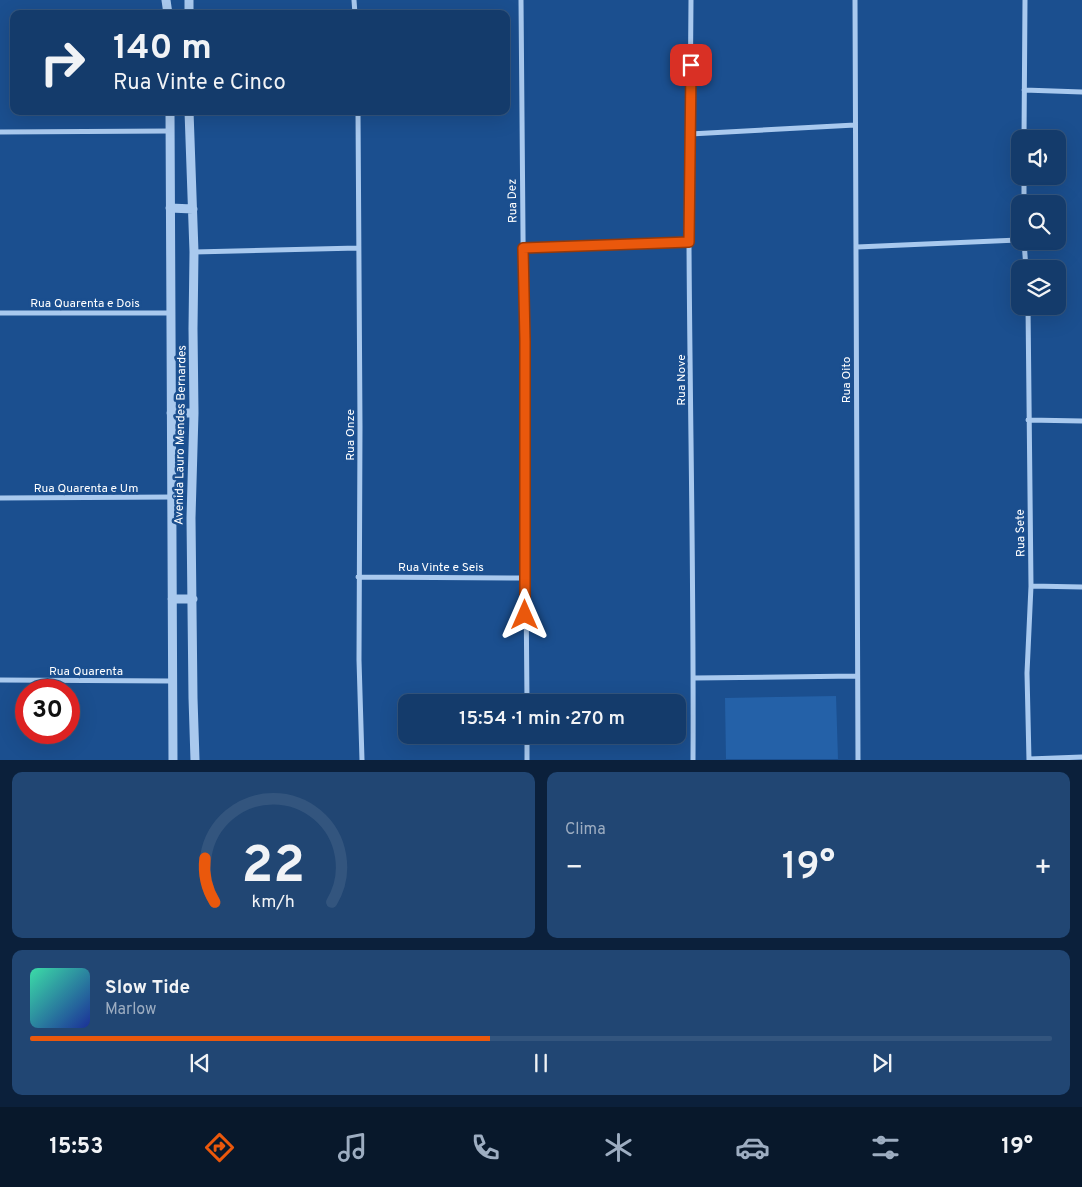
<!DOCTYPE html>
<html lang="pt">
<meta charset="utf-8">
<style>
:root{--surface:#143b6b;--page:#214673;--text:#f1f3f6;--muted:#9dadc1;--line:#33557e;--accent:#ea580c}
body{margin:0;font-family:Overpass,sans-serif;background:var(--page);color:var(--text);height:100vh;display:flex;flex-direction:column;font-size:19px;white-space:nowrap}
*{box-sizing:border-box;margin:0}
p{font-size:16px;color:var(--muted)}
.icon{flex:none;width:28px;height:28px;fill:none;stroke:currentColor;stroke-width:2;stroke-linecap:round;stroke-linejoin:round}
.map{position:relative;height:760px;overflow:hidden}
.drawer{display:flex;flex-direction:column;gap:12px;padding:12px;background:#0b203b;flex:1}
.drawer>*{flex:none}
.guide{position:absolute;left:10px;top:10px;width:500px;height:105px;border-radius:10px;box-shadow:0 5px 20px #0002,0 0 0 1px var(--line);background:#143b6b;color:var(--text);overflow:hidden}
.buttons{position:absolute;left:1011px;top:130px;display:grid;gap:10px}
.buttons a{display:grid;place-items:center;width:55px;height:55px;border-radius:10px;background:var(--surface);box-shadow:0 5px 20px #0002,0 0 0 1px var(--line);font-size:25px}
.speed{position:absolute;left:15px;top:679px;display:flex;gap:10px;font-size:25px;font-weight:700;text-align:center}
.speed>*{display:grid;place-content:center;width:65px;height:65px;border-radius:50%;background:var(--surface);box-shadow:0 5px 20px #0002,0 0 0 1px var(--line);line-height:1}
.speed .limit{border:8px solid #d22;background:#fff;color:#111}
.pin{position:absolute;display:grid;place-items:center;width:42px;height:42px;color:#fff;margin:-21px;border-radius:10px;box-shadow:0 2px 8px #0006}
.me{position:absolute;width:55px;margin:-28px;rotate:0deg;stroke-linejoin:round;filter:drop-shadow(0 0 4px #0008)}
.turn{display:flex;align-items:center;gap:18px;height:105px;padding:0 20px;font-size:22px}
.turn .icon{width:65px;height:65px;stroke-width:2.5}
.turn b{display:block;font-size:35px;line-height:42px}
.big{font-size:38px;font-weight:600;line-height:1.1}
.drawer .widget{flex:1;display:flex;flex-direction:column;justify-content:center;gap:8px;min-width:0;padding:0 18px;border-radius:10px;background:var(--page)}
.drawer .dial{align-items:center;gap:0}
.dial svg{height:130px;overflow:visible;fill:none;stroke:var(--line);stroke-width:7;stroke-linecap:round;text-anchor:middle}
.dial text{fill:var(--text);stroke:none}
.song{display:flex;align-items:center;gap:15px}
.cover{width:60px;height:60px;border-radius:8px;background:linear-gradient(135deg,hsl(160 70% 55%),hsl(230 70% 35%))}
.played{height:5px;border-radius:2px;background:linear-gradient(90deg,var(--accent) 45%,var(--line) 45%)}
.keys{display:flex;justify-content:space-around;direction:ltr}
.heat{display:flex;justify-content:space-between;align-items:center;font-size:28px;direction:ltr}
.drawer .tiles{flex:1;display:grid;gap:12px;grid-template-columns:1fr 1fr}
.widget:last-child{grid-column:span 2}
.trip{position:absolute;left:398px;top:694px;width:288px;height:50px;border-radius:10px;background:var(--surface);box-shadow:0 5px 20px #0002,0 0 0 1px var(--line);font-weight:600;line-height:50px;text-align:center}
.dock{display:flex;height:80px;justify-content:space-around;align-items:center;background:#08182b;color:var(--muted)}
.dock .icon{width:35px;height:35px}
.dock .active{color:var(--accent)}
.dock b{font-size:22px;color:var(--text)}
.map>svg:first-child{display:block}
.green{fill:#2461a8}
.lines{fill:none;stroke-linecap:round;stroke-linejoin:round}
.minor{stroke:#a9c9ee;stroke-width:5}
.tertiary{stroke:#a9c9ee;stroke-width:9}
.route-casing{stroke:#983908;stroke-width:12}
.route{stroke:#ea580c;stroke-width:9}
.labels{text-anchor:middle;stroke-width:5;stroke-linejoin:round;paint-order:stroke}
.street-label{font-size:12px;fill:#fff;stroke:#1b4f8f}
</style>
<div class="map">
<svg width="1082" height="760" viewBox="0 0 1082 760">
<rect width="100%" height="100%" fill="#1b4f8f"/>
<!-- green -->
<path class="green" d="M 836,696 L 838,759 L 726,759 L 725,698 Z"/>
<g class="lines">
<!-- minor -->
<path class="minor" d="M 354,0 L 355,14
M 521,0 L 527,702
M 691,0 C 691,81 689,163 689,244 C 690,416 694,588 693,760
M 855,0 L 858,760
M 1024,90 L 1082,92
M 358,111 L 360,426 L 359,660 L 362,760
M 0,132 L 169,131
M 690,134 L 855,125
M 1024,139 L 1025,0
M 1024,204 L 1024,176
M 1024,241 L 1026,269
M 857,247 L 1020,240
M 523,248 L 689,242
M 194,252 L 358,248
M 1028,306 L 1031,586 L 1027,673 L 1029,760
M 0,313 L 170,313
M 1028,420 L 1082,421
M 0,498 L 172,497
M 358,577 L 525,578
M 1031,586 L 1082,587
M 694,678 L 857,676
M 0,680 L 171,681
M 1029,759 L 1082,757
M 527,760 L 527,735"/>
<!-- tertiary -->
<path class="tertiary" d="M 166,0 L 168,14
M 189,14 L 189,0
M 170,111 L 173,760
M 189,111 L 194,252 L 193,329 L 194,413 L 191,518 L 193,698 L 195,760
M 170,208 L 193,209
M 171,413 L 194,413
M 172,599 L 193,599"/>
</g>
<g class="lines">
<defs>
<path id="route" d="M 525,615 L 525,341 L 523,248 L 689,242 L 691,65"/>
</defs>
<!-- route casing -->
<use href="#route" class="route-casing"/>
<!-- route -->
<use href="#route" class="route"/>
</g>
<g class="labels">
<!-- street labels -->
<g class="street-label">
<text transform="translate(512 201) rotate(-91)" y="4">Rua Dez</text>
<text x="85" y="307">Rua Quarenta e Dois</text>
<text transform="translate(681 380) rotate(-90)" y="4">Rua Nove</text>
<text transform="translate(846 380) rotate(-90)" y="4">Rua Oito</text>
<text transform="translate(180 435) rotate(-89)" y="4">Avenida Lauro Mendes Bernardes</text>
<text transform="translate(350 435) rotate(-90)" y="4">Rua Onze</text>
<text x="86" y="492">Rua Quarenta e Um</text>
<text transform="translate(1020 533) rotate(-91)" y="4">Rua Sete</text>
<text x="441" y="571">Rua Vinte e Seis</text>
<text x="86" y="675">Rua Quarenta</text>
</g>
</g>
</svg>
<div class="buttons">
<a><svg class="icon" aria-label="sound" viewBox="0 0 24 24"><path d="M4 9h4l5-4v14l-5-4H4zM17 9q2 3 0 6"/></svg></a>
<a><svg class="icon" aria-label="search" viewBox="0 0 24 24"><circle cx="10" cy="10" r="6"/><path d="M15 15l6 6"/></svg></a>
<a><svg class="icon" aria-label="layers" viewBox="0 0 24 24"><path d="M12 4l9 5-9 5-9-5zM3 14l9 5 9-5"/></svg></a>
</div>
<div class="speed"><div class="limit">30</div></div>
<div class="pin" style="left:691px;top:65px;background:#d93025"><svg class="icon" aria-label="arrive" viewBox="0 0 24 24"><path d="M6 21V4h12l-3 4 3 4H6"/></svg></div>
<svg class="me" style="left:525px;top:615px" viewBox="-20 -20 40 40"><path d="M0-17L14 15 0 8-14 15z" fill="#ea580c" stroke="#fff" stroke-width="4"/></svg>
<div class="trip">15:54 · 1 min · 270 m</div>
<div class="guide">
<div class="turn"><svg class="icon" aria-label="right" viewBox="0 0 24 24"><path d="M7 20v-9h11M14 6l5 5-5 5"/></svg><div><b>140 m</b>Rua Vinte e Cinco</div></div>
</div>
</div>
<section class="drawer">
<div class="tiles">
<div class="widget dial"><svg viewBox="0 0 100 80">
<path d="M14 69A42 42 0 1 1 86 69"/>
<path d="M14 69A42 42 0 0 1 8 42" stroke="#ea580c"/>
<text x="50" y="56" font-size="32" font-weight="700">22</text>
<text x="50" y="72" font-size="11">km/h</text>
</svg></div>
<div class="widget"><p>Clima</p>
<div class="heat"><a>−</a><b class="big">19°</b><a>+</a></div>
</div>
<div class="widget">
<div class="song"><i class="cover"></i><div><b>Slow Tide</b><p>Marlow</p></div></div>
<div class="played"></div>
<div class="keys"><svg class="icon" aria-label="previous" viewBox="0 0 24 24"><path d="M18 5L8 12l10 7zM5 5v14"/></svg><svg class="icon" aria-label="pause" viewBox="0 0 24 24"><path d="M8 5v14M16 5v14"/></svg><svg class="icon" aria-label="next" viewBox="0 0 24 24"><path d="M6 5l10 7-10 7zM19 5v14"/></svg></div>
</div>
</div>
</section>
<nav class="dock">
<b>15:53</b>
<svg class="icon active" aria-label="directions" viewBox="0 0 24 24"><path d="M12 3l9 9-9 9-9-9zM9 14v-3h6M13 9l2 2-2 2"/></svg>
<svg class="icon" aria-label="music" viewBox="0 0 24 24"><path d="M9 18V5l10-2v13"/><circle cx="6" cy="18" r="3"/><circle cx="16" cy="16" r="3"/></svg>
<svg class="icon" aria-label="phone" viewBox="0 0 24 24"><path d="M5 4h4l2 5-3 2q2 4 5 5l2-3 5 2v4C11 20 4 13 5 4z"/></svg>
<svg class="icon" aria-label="climate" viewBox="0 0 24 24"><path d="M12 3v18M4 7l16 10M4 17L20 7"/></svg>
<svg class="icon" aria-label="car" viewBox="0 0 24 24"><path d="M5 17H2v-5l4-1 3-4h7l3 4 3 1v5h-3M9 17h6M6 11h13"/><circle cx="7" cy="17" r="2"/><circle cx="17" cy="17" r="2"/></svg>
<svg class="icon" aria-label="filters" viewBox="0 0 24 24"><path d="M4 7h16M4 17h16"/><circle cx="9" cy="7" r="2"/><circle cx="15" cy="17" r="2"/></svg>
<b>19°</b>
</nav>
